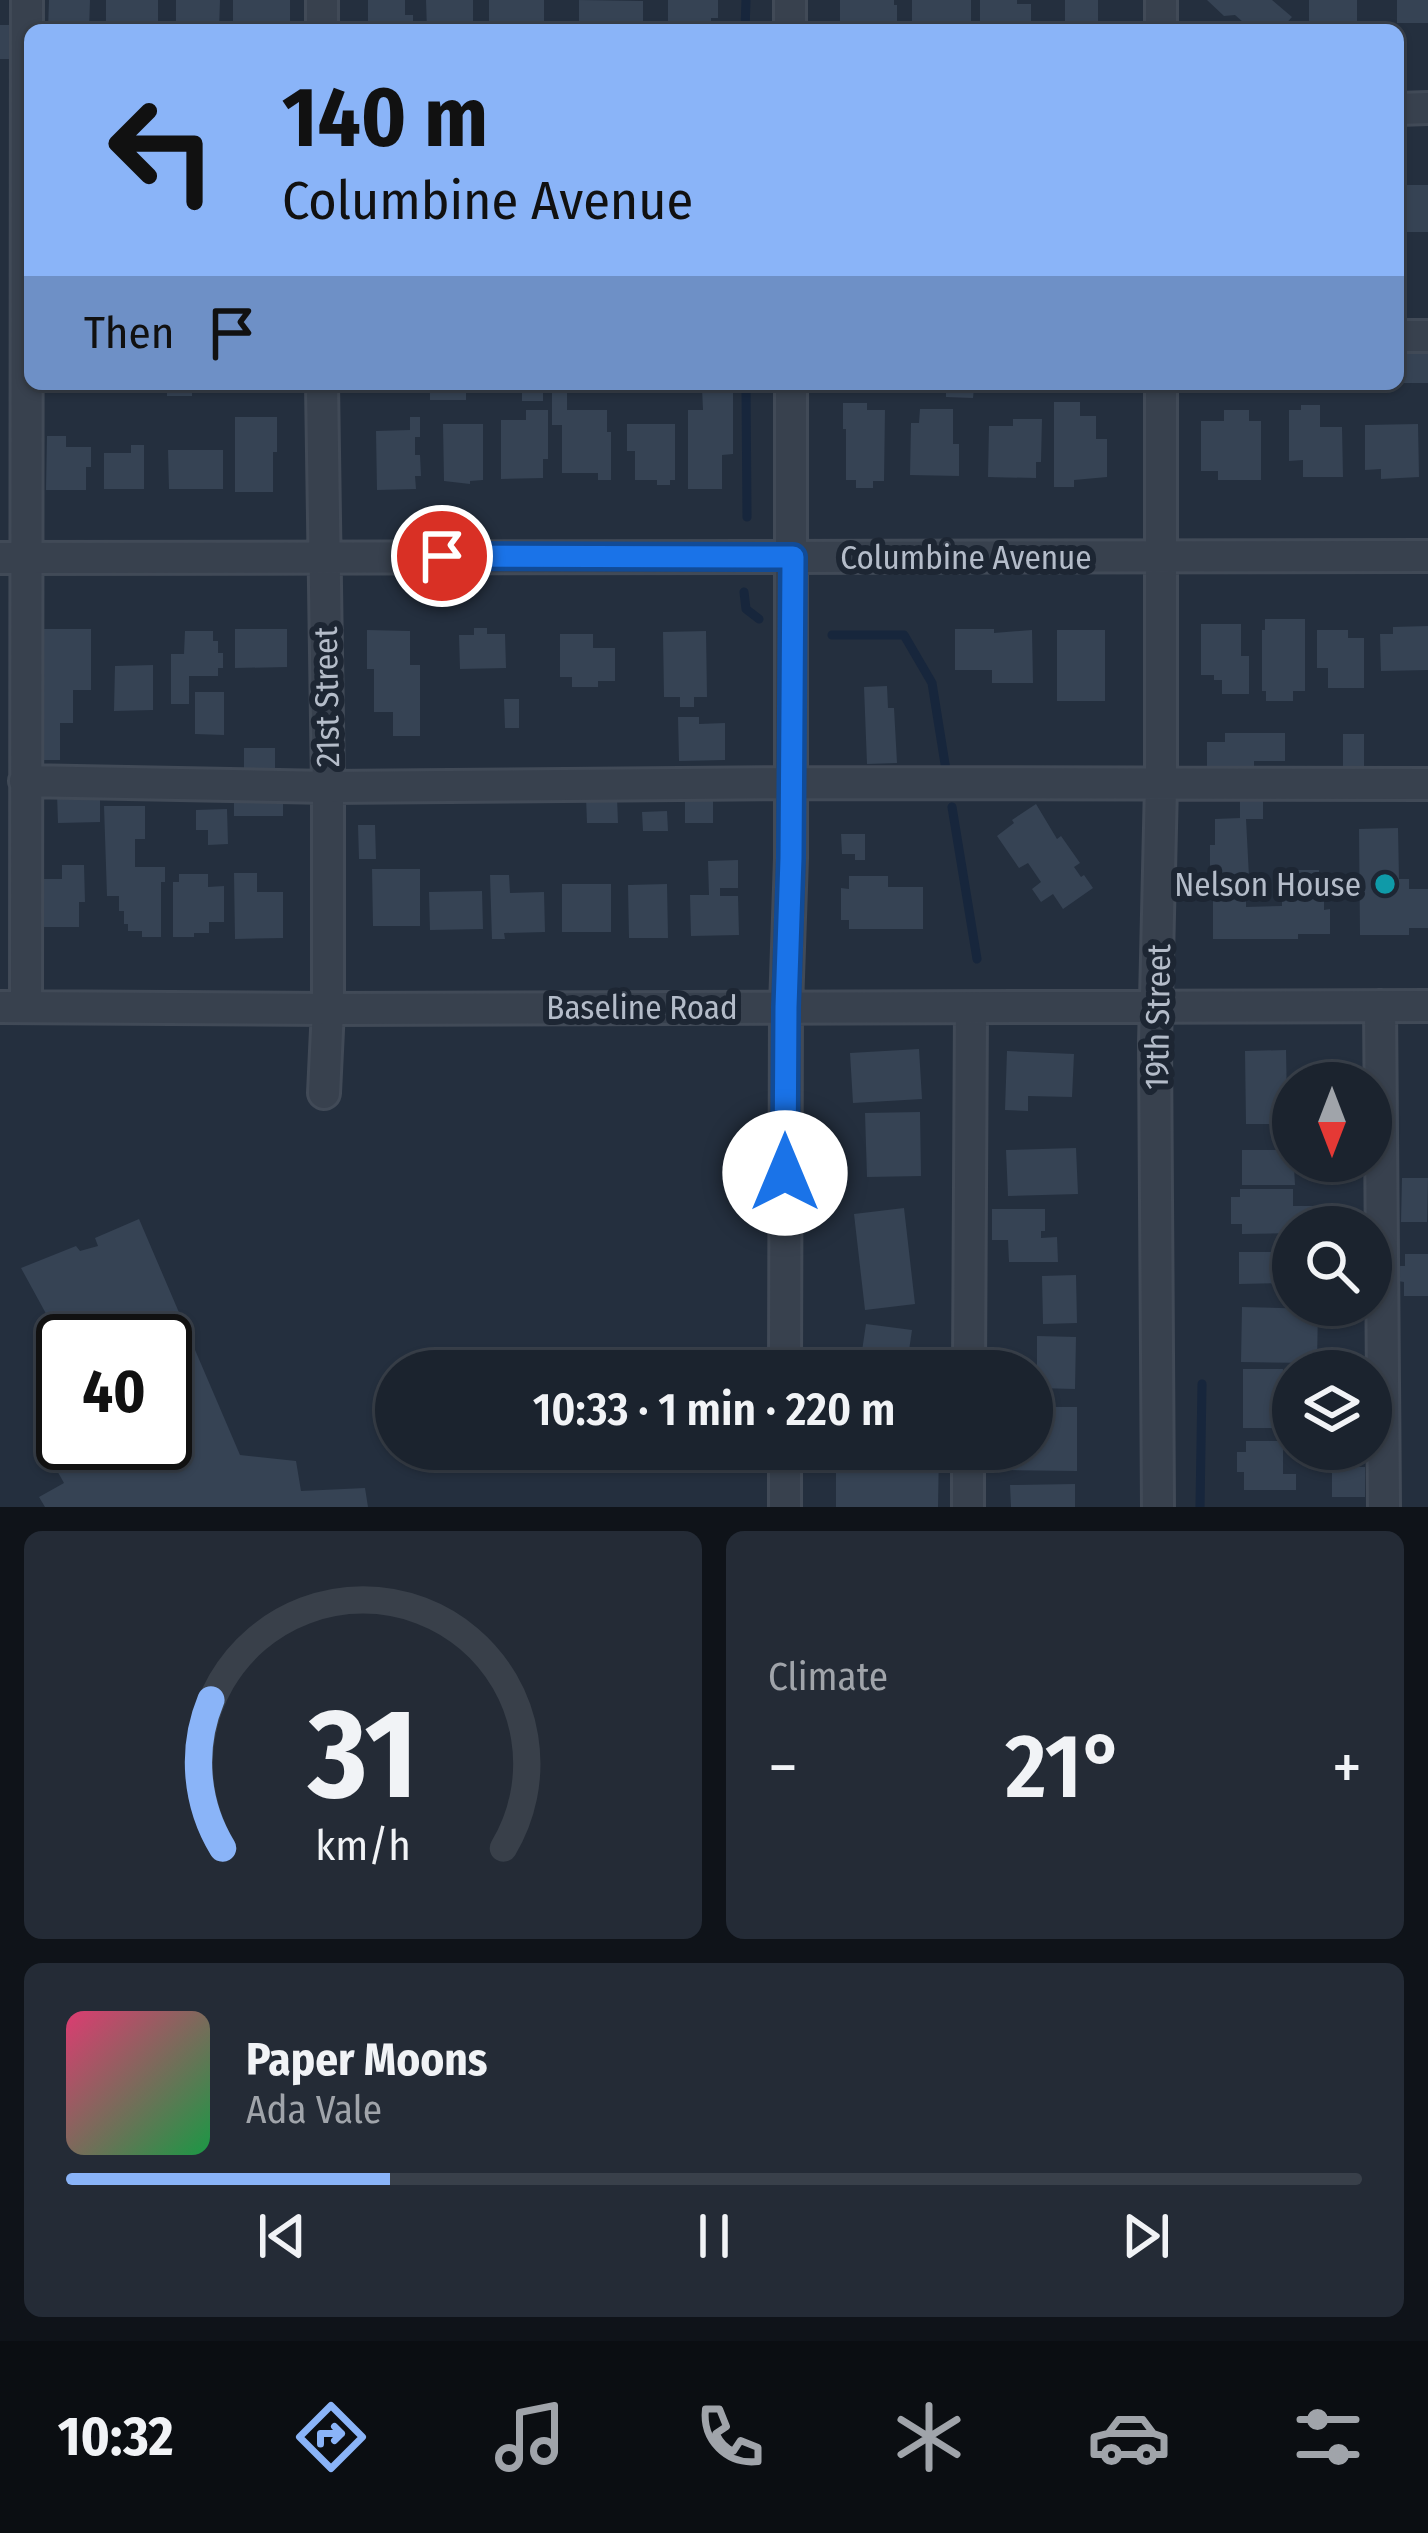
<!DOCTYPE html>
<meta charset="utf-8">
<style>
:root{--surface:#1b232e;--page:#242b36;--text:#f1f3f6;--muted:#a0a4aa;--line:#39404a;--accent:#8ab4f8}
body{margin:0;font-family:"Fira Sans Condensed",sans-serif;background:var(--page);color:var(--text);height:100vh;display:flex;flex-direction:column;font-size:45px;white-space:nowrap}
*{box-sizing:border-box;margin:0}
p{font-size:39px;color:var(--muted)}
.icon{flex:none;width:66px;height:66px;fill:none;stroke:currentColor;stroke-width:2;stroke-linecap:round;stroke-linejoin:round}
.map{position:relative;height:1507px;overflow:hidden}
.sheet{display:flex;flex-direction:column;gap:24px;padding:24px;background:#0f1319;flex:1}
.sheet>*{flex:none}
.hud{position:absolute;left:24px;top:24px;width:1380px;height:366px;border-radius:18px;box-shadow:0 3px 9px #0004,0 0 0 3px var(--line);background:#8ab4f8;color:#111;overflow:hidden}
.needle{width:78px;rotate:180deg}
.controls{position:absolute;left:1272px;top:1062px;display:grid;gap:24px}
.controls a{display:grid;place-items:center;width:120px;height:120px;border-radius:50%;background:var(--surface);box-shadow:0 3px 9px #0004,0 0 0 3px var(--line);font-size:60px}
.speed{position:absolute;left:36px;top:1314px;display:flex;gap:24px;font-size:60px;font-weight:700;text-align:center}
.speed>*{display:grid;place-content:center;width:156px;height:156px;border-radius:50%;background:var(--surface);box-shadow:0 3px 9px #0004,0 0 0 3px var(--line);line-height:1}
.speed .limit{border:6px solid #111;border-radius:18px;background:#fff;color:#111}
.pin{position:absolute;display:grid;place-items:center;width:102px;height:102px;color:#fff;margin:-51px;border:6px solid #fff;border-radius:50%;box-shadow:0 3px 12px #0007}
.me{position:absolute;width:132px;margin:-66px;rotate:0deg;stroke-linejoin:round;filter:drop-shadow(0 0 9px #0008)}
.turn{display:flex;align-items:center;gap:42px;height:252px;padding:0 60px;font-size:54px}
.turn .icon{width:156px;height:156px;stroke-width:2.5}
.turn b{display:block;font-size:84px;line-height:102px}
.then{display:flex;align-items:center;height:114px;padding:0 60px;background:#0003;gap:24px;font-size:45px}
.big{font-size:90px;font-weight:600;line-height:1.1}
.sheet .tile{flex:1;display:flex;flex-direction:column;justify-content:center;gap:18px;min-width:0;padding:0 42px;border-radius:18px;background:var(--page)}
.sheet .dial{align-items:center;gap:0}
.dial svg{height:312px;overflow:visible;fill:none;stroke:var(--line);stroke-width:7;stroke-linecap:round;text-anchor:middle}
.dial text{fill:var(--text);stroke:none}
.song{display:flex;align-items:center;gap:36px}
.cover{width:144px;height:144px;border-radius:18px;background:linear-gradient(135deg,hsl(340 70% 55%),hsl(140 70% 35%))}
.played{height:12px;border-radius:6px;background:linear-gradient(90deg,var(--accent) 25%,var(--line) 25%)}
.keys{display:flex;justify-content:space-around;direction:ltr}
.heat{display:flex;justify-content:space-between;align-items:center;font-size:66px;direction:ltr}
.sheet .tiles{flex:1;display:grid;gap:24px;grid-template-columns:1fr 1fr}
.tile:last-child{grid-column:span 2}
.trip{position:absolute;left:375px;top:1350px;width:678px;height:120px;border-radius:60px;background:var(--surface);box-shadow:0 3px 9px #0004,0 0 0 3px var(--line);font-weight:600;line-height:120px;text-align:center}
.menu{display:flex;height:192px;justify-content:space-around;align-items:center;background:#0b0e12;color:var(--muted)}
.menu .icon{width:84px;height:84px}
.menu .active{color:var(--accent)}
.menu b{font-size:54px;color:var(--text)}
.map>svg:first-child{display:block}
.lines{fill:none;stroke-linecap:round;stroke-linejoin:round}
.stream{stroke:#17263c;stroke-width:9}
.building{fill:#364354}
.minor-casing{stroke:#414a57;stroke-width:36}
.minor{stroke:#38414e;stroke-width:30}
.route-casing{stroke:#114b97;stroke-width:30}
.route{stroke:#1a73e8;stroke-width:21}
.culture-dot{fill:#0f9aa8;stroke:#1d2633;stroke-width:4.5}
.labels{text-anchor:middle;stroke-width:12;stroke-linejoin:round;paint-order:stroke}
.street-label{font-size:33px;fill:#b4bcc9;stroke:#1d2633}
.poi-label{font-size:33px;fill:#b4bcc9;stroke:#1d2633;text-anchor:end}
</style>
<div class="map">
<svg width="1428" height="1507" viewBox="0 0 1428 1507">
<rect width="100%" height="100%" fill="#242f3e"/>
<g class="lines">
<!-- stream -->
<path class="stream" d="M 745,30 L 746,0
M 746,384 L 747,517
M 744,592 L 746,609 L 759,619
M 832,635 L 904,635 L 932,683 L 946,770
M 952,807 L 977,959
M 1200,1507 L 1202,1384"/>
</g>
<!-- building -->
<path class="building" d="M 49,0 L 90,0 L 89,30 L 48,30 Z
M 106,0 L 158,0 L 158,30 L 106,30 Z
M 176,0 L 220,0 L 219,30 L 176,30 Z
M 233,0 L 290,0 L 290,30 L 233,30 Z
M 368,0 L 405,0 L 405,15 L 413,15 L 413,30 L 368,30 Z
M 426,0 L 473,0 L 473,30 L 427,30 Z
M 489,0 L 544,0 L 544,30 L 489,30 Z
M 579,0 L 643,1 L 643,30 L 579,30 Z
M 668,0 L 718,0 L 718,18 L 711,18 L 711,30 L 668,30 Z
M 840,0 L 894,0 L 894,5 L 897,5 L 897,25 L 894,25 L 894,30 L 840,30 Z
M 912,0 L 971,0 L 971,30 L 912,30 Z
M 980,0 L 1017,0 L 1017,4 L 1031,4 L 1031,30 L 980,30 Z
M 1065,0 L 1098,0 L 1098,21 L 1104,21 L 1104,30 L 1065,30 Z
M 1207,0 L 1272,0 L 1292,17 L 1280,30 L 1252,30 L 1235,15 L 1224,16 Z
M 1309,0 L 1357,0 L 1357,21 L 1309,22 Z
M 1397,0 L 1428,0 L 1428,23 L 1397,23 Z
M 0,25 L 11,25 L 12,59 L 0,59 Z
M 1398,185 L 1428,185 L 1428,232 L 1406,232 L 1406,229 L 1398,229 Z
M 1404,348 L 1428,348 L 1428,383 L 1404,383 Z
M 167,384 L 192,384 L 192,396 L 167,396 Z
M 430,384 L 466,384 L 466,400 L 430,400 Z
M 522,384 L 543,384 L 543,401 L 522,401 Z
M 552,384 L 567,384 L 567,410 L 607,410 L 607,432 L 611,432 L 611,480 L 598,480 L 598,473 L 562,473 L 562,425 L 552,425 Z
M 946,384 L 994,384 L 994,388 L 974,388 L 973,398 L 946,397 Z
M 702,388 L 733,388 L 733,454 L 722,455 L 722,489 L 688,489 L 688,410 L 703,410 Z
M 1054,402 L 1080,402 L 1080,416 L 1096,416 L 1096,439 L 1107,439 L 1107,477 L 1074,480 L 1074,487 L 1054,487 Z
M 843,403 L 867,403 L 867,410 L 885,410 L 884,481 L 873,481 L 873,488 L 856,488 L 856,480 L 846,480 L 846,429 L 843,429 Z
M 1301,405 L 1320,405 L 1320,427 L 1342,427 L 1343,477 L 1303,477 L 1303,460 L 1289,461 L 1289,410 L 1301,410 Z
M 920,409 L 953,409 L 953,444 L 959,444 L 959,476 L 910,475 L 911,423 L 919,423 Z
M 526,410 L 548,410 L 548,459 L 543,459 L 543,478 L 501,479 L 501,420 L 526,420 Z
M 1224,410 L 1249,410 L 1249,421 L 1261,421 L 1261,480 L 1218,480 L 1218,471 L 1201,471 L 1201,421 L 1224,421 Z
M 235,417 L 277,417 L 277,452 L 273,452 L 273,492 L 235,492 Z
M 410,417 L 420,417 L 420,437 L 415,437 L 415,455 L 420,455 L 421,476 L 415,476 L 416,489 L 377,490 L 376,431 L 410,430 Z
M 1013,419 L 1042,419 L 1041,462 L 1036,462 L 1036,478 L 988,477 L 989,426 L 1013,426 Z
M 443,424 L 483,424 L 483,480 L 470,481 L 470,484 L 444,481 Z
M 627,424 L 675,424 L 675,480 L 670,480 L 670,485 L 657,485 L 657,480 L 635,480 L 635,451 L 627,451 Z
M 1418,424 L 1419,477 L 1381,479 L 1381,469 L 1365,470 L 1365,425 Z
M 47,436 L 66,436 L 66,447 L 91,447 L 91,467 L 86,467 L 86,490 L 46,490 Z
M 131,445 L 144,445 L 144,489 L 104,489 L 104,453 L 131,453 Z
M 168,450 L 223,450 L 223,489 L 169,489 Z
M 1265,619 L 1305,619 L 1305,691 L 1293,691 L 1293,701 L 1266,701 L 1266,691 L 1262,691 L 1262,630 L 1265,630 Z
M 1201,624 L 1241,624 L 1241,656 L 1249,656 L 1249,694 L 1222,694 L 1222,680 L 1214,680 L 1214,675 L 1201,675 Z
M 1428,626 L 1428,670 L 1381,671 L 1380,634 L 1393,634 L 1393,627 Z
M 474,628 L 487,628 L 487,634 L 505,634 L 506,668 L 460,669 L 459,635 L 474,635 Z
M 39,629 L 91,629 L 91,690 L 73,690 L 73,723 L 60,723 L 60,760 L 40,760 Z
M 235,629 L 287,629 L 287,667 L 235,668 Z
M 955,629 L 994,629 L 994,633 L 1032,630 L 1033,683 L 992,683 L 992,670 L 955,670 Z
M 367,630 L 410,631 L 410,665 L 420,665 L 420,736 L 393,736 L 393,712 L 374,712 L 374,669 L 367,669 Z
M 1057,630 L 1105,630 L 1105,701 L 1057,701 Z
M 1317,630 L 1348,630 L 1348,638 L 1364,638 L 1364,688 L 1328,688 L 1328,668 L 1317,668 Z
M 185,631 L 213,631 L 213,641 L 218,641 L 218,653 L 223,653 L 223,668 L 218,668 L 218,676 L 189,676 L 189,704 L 171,704 L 171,654 L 184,654 Z
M 706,631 L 707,697 L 694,697 L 694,707 L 680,707 L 680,697 L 664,697 L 663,632 Z
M 560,634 L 593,634 L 593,648 L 615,648 L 615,681 L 598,681 L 598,687 L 572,687 L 572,677 L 560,677 Z
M 153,665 L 153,710 L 114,711 L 115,666 Z
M 887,686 L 888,708 L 894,708 L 897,763 L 867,764 L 864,687 Z
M 195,692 L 224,692 L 224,735 L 195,734 Z
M 504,699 L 519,699 L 519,728 L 505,728 Z
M 678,717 L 699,717 L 699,724 L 725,723 L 725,760 L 679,761 Z
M 1225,733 L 1285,733 L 1285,761 L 1254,761 L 1254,767 L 1207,767 L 1207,742 L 1225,742 Z
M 1343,734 L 1364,734 L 1364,768 L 1343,768 Z
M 244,748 L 275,748 L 275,775 L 244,775 Z
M 234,792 L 283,793 L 283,816 L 234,816 Z
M 100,793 L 100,822 L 58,823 L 57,794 Z
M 685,795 L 713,795 L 713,823 L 685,823 Z
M 586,797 L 617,797 L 618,823 L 587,823 Z
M 1240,799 L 1263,799 L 1263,819 L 1246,819 L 1249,877 L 1210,877 L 1210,845 L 1215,845 L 1215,819 L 1240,818 Z
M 1036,804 L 1057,839 L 1061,836 L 1080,863 L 1074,867 L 1081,877 L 1084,875 L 1093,888 L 1063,909 L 1053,894 L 1041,902 L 1032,889 L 1041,882 L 1028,863 L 1019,868 L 997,836 L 1014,823 L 1012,820 Z
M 104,806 L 145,806 L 145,839 L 135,839 L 135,867 L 165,867 L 165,882 L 161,882 L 161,937 L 142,937 L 142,931 L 128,931 L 128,924 L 124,924 L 124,911 L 119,911 L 119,896 L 107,896 Z
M 227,809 L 228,844 L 208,845 L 208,830 L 196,830 L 196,810 Z
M 667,811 L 668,831 L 643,831 L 642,812 Z
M 358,825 L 375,825 L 376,859 L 359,859 Z
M 1398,828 L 1399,879 L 1409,879 L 1409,889 L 1428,889 L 1428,928 L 1409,928 L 1409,935 L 1360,935 L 1359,829 Z
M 841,834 L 865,834 L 865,860 L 855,860 L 855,854 L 842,854 Z
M 738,860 L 738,888 L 720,888 L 720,896 L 738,896 L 739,935 L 691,936 L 690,895 L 709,895 L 708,861 Z
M 62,865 L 84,865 L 85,902 L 79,902 L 79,927 L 41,927 L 40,879 L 62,879 Z
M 372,869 L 420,869 L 420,926 L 373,926 Z
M 1282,870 L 1319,870 L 1319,893 L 1324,893 L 1324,910 L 1330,909 L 1330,934 L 1298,934 L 1298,939 L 1213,939 L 1213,882 L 1238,882 L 1238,898 L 1246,898 L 1246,907 L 1282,906 Z
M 234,873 L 257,873 L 257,892 L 283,892 L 283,938 L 235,939 Z
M 179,874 L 208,874 L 208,887 L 224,886 L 224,922 L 209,922 L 209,933 L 194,933 L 194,937 L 173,937 L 173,882 L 179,882 Z
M 490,875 L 509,875 L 510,893 L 544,892 L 545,932 L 504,933 L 505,939 L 492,939 Z
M 849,876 L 888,876 L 888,887 L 923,887 L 923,929 L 849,929 L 849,920 L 841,920 L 841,888 L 849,889 Z
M 562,884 L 611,884 L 611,932 L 562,932 Z
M 667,884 L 668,938 L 629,938 L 628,885 Z
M 482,891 L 483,929 L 430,930 L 429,892 Z
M 919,1049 L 922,1099 L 853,1103 L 850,1053 Z
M 1286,1050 L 1287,1104 L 1275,1104 L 1276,1124 L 1246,1124 L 1245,1051 Z
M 1007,1051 L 1074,1054 L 1072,1097 L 1028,1096 L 1028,1111 L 1005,1110 Z
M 1360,1070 L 1360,1083 L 1314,1083 L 1313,1071 Z
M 920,1112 L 921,1176 L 867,1177 L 865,1113 Z
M 1076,1148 L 1078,1194 L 1008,1196 L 1006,1150 Z
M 1242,1150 L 1293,1150 L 1295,1185 L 1242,1185 Z
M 1402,1178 L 1428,1178 L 1427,1222 L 1401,1222 Z
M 1240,1189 L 1293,1189 L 1293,1206 L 1313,1206 L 1313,1227 L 1293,1227 L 1293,1233 L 1242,1234 L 1242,1224 L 1231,1224 L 1231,1197 L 1240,1197 Z
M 904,1208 L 915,1304 L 865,1310 L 854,1214 Z
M 992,1209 L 1045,1209 L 1045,1231 L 1041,1231 L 1041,1238 L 1057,1237 L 1058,1262 L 1009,1262 L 1008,1240 L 992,1240 Z
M 139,1219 L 240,1455 L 296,1461 L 301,1491 L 365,1488 L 368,1507 L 45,1507 L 39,1497 L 64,1483 L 42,1444 L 63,1432 L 63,1443 L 165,1443 L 165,1341 L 61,1341 L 21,1268 L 76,1246 L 80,1251 L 98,1246 L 95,1238 Z
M 1239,1252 L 1289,1252 L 1289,1283 L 1239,1284 Z
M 1405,1254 L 1428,1254 L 1428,1296 L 1404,1296 L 1404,1282 L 1398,1281 L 1399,1266 L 1405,1266 Z
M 1076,1275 L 1077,1323 L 1043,1324 L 1042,1276 Z
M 1242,1307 L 1318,1309 L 1317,1363 L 1241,1362 Z
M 866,1324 L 912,1330 L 906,1371 L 859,1371 Z
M 1037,1336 L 1076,1337 L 1075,1389 L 1037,1388 Z
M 1243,1369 L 1283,1369 L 1282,1428 L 1243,1428 Z
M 1032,1407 L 1077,1407 L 1077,1471 L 1006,1470 L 1007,1449 L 1032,1449 Z
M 1246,1441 L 1283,1441 L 1283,1474 L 1296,1474 L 1296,1490 L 1244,1490 L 1244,1472 L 1237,1472 L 1237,1452 L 1246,1452 Z
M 897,1449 L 939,1449 L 938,1507 L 836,1507 L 836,1461 L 897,1461 Z
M 1332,1467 L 1365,1467 L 1365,1497 L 1332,1497 Z
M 1075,1484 L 1075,1507 L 1011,1507 L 1010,1485 Z"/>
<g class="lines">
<defs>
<path id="minor" d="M 1161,0 L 1161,30
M 322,30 L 322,0
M 790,30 L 790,0
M 1398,109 L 1428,108
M 1398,336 L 1428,336
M 322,384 L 328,787 L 328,1009 L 324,1093
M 0,558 L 1428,556
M 25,781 L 328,787 L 791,783 L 1428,784
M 1380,1006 L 1384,1507
M 0,1007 L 328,1009 L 1428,1006
M 26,1007 L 27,0
M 785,1371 L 786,1007 L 791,858 L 791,384
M 969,1371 L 971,1008
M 785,1449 L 785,1507
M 968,1507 L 968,1449
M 1158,1507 L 1155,1044 L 1161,785 L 1161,384"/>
</defs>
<!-- minor casing -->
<use href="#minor" class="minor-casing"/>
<!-- minor -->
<use href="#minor" class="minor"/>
</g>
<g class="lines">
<defs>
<path id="route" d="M 442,556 L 793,557 L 791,858 L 786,1007 L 785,1173"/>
</defs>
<!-- route casing -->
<use href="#route" class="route-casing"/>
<!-- route -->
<use href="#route" class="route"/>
</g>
<!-- markers -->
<circle class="culture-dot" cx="1385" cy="884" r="12"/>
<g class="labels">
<!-- street labels -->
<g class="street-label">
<text x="966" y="569">Columbine Avenue</text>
<text transform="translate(326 697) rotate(-91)" y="12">21st Street</text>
<text x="642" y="1019">Baseline Road</text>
<text transform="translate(1157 1017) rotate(-89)" y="12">19th Street</text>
</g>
<!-- poi labels -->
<g class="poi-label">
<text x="1361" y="896">Nelson House</text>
</g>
</g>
</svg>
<div class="controls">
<a><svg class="needle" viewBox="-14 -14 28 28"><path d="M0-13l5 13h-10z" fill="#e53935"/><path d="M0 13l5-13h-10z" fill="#a0a4aa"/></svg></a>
<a><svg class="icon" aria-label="search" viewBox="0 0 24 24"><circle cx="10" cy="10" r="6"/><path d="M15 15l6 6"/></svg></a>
<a><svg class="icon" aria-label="layers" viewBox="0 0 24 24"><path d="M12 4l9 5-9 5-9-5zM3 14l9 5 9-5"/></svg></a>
</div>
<div class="speed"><div class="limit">40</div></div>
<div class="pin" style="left:442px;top:556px;background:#d93025"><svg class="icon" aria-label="arrive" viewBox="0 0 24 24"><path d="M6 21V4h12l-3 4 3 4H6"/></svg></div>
<svg class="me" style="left:785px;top:1173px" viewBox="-20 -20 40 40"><circle r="19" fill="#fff"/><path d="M0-13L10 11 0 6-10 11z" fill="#1a73e8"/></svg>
<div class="trip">10:33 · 1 min · 220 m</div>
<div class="hud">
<div class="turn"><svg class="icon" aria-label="left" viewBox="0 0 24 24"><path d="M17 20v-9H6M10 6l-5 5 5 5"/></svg><div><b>140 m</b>Columbine Avenue</div></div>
<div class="then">Then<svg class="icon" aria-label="arrive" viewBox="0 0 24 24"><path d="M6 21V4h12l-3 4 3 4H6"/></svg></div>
</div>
</div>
<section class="sheet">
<div class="tiles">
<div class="tile dial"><svg viewBox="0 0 100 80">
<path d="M14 69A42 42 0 1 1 86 69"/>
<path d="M14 69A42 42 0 0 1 11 31" stroke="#8ab4f8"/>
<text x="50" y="56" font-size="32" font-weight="700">31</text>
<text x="50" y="72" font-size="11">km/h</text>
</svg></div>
<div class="tile"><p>Climate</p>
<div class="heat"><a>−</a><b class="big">21°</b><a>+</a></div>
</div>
<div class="tile">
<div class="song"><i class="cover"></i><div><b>Paper Moons</b><p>Ada Vale</p></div></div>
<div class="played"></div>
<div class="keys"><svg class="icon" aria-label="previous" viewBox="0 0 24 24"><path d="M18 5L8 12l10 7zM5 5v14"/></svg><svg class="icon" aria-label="pause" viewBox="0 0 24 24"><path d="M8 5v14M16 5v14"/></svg><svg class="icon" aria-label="next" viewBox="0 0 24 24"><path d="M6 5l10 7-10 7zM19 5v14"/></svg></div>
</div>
</div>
</section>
<nav class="menu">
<b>10:32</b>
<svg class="icon active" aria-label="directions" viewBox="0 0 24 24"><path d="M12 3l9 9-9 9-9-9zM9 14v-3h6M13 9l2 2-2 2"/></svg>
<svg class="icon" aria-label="music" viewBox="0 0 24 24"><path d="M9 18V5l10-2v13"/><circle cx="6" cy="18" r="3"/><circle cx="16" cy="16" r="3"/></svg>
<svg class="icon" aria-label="phone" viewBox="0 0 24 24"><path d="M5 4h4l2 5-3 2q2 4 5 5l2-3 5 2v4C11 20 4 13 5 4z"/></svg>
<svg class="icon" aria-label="climate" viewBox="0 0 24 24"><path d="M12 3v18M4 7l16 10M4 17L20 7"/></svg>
<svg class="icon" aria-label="car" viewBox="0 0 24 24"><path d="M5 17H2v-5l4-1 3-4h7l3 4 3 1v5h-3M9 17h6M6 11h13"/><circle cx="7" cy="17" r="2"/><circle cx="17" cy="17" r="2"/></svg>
<svg class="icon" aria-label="filters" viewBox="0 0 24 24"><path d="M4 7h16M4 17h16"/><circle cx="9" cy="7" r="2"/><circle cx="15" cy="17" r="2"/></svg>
</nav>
